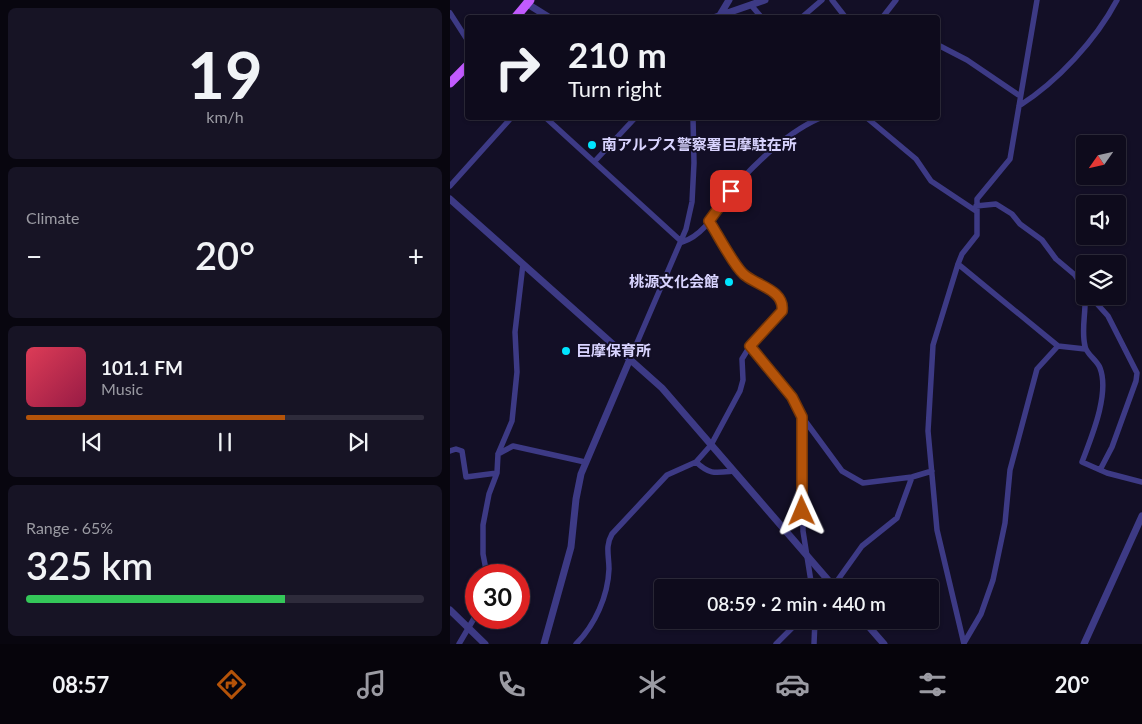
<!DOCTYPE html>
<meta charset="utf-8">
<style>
:root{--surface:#0e0b1c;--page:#171425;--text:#f1f3f6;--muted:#9b9ba3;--line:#2e2b3b;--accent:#b45309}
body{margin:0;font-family:Lato,"Noto Sans JP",sans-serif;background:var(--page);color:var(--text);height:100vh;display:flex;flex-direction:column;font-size:19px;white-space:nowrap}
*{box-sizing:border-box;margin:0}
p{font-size:16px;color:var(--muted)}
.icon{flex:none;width:28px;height:28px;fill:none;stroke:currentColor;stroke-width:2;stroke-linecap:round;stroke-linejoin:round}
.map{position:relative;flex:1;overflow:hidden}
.sheet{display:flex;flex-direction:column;gap:8px;padding:8px;background:#08060f;width:450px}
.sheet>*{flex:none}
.banner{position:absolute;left:15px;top:15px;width:475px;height:105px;border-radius:5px;box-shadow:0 1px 4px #0004,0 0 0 1px var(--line);background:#0e0b1c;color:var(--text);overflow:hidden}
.needle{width:32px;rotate:236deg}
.buttons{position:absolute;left:626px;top:135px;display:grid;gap:10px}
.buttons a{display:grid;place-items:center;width:50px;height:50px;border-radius:5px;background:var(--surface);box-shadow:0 1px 4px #0004,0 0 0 1px var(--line);font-size:25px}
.speed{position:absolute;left:15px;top:564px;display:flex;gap:10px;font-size:25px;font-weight:700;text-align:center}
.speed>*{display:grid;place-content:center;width:65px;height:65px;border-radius:50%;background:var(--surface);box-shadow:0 1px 4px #0004,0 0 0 1px var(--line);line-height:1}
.speed .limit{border:8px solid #d22;background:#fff;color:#111}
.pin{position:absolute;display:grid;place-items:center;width:42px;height:42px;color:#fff;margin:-21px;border-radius:10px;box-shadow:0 2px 8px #0006}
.me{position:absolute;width:55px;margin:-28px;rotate:359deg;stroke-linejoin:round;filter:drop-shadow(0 0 4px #0008)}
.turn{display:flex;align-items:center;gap:18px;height:105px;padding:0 20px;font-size:22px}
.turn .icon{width:65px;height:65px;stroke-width:2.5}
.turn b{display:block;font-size:35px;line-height:42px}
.big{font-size:38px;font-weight:600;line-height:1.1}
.sheet .widget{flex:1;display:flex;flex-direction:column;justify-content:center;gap:8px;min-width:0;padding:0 18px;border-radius:8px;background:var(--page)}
.sheet .dial{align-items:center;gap:0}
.dial b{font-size:65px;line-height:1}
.song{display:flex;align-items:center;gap:15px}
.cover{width:60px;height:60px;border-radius:8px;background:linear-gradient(135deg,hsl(350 70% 55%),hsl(340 70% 35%))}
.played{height:5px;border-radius:2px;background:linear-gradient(90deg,var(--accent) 65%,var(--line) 65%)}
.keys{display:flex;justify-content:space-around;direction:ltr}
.heat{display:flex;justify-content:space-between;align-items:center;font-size:28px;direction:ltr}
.charge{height:8px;border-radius:4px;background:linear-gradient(90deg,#34c759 65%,var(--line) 0)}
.trip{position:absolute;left:204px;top:579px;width:285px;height:50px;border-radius:5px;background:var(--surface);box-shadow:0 1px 4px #0004,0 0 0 1px var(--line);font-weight:600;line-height:50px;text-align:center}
.menu{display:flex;height:80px;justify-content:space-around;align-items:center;background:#06040b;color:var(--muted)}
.menu .icon{width:35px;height:35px}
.menu .current{color:var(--accent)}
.menu b{font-size:22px;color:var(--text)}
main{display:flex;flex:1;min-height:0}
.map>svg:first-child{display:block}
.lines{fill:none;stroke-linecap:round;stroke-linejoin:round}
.minor{stroke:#3d3a85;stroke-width:5.5}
.tertiary{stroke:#3d3a85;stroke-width:7}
.primary{stroke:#c25bff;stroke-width:9}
.route-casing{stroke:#753606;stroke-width:12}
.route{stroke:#b45309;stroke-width:9}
.poi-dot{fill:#00e5ff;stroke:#130f26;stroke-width:2}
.labels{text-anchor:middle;stroke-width:4;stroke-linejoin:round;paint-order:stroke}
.poi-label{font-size:15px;font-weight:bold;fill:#d9d4ff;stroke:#130f26;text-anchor:start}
</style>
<main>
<section class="sheet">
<div class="widget dial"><b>19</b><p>km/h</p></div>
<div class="widget"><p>Climate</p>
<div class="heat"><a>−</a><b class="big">20°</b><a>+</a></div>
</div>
<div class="widget">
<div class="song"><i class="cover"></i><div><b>101.1 FM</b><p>Music</p></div></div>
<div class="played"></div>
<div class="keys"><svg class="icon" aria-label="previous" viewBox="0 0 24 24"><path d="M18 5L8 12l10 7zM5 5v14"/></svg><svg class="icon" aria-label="pause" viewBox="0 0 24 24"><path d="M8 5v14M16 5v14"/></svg><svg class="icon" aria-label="next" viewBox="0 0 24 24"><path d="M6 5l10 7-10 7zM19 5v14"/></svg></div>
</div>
<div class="widget"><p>Range · 65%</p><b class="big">325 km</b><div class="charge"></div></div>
</section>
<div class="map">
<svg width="692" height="644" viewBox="0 0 692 644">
<rect width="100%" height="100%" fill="#130f26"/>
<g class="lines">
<!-- minor -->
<path class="minor" d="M 382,0 L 396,18
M 301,5 L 312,18
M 0,13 L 18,41
M 351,18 L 372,0
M 432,18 L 446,0
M 488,45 L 517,60 L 570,96
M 569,106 C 607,82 646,40 667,0
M 96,118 L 232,242
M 417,118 L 466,159 L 481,181 L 526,211
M 145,161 L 185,118
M 0,186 L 61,118
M 526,206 L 546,204 L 562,214 L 570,224 L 592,240 L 606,259 L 625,275 L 635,291
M 232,242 C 257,235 272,201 289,182 C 311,158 340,131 370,118
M 508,264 L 608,346 L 635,349
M 635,296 C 636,314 631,330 635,346 C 636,354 647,360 650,368 C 660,394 641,438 632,462 L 657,473 L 692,482
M 640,296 L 658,316 L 687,373 L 686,381 L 662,447 L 650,470
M 300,346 L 342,397 L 352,417 L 353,531 L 362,588
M 180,359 L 236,229 L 242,202 L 244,163 L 243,118
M 353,418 L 392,471 L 413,483 L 462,477 L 482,471
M 0,451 L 6,449 L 12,451 L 16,477 L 47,473
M 48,454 L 63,446 L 135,462
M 246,462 C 260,475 265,473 284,471
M 37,575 L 33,554 L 33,525 L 39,494 L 47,473 L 48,454 L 62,421 L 67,372 L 65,332 L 73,264
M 382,588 L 412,546 L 447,518 L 462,477
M 514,643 L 531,614 L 543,580 L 555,523 L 560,470 L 587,369 L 608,346
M 9,644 L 26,615
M 126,644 C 145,625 158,596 159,569 C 159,556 155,546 162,534 L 217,475 L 246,462 L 261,445 L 290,391 L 293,380 L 292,359 L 300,346 L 332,311 C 335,291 309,286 296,276 C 286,270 267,233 259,221
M 326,644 L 350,620
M 364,644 L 365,620
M 514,644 L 487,530 L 478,431 L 483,345 L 508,264 L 512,254 L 527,235 L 527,199 L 560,159 L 587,0"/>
<!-- tertiary -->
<path class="tertiary" d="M 76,3 L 100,18
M 270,15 L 279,0
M 263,18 L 315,0
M 0,199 L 212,388 L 385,588
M 0,610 L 35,644
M 413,620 L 434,644
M 94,644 L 121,547 L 126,499 L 131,474 L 180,359
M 634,644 L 692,516"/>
<!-- primary -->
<path class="primary" d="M 65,18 L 80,0
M 0,83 L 18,65"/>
</g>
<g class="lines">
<defs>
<path id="route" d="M 281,191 L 259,221 C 267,233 286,270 296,276 C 309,286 335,291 332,311 L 300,346 L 342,397 L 352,417 L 352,511"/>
</defs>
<!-- route casing -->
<use href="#route" class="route-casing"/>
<!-- route -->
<use href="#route" class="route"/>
</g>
<!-- markers -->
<g class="poi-dot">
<circle cx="142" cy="145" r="5"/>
<circle cx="279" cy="282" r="5"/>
<circle cx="116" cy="351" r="5"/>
</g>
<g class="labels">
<!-- poi labels -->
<g class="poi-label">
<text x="152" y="150">南アルプス警察署巨摩駐在所</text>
<text x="269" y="287" text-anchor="end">桃源文化会館</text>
<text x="126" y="356">巨摩保育所</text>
</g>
</g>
</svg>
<div class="buttons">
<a><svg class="needle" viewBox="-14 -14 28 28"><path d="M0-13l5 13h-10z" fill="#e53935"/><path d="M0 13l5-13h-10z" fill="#9b9ba3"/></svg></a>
<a><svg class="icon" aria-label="sound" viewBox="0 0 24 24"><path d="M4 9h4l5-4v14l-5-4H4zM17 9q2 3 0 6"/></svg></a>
<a><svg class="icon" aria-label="layers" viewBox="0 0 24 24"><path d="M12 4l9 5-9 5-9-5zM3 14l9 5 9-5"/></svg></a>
</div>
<div class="speed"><div class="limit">30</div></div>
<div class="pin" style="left:281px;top:191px;background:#d93025"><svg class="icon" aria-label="arrive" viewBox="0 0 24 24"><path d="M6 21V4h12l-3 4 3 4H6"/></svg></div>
<svg class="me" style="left:352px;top:511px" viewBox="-20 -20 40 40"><path d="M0-17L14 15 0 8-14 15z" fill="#b45309" stroke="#fff" stroke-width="4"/></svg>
<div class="trip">08:59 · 2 min · 440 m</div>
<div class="banner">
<div class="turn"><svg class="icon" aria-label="right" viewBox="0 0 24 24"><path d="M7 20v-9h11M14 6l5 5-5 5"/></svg><div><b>210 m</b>Turn right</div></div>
</div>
</div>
</main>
<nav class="menu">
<b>08:57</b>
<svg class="icon current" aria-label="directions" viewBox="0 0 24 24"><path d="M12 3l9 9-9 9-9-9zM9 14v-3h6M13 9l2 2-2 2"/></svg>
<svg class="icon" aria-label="music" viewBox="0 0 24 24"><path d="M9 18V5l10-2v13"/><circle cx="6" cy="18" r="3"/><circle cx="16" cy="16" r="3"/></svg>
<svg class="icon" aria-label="phone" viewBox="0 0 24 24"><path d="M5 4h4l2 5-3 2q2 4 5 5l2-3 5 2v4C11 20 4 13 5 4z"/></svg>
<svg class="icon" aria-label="climate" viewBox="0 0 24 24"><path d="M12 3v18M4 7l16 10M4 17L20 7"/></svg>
<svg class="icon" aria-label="car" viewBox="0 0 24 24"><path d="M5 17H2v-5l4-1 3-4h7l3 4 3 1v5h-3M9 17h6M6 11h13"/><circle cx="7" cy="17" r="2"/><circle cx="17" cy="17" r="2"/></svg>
<svg class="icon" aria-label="filters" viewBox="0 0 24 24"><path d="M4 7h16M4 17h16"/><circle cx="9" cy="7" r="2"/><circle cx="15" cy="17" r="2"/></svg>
<b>20°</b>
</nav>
